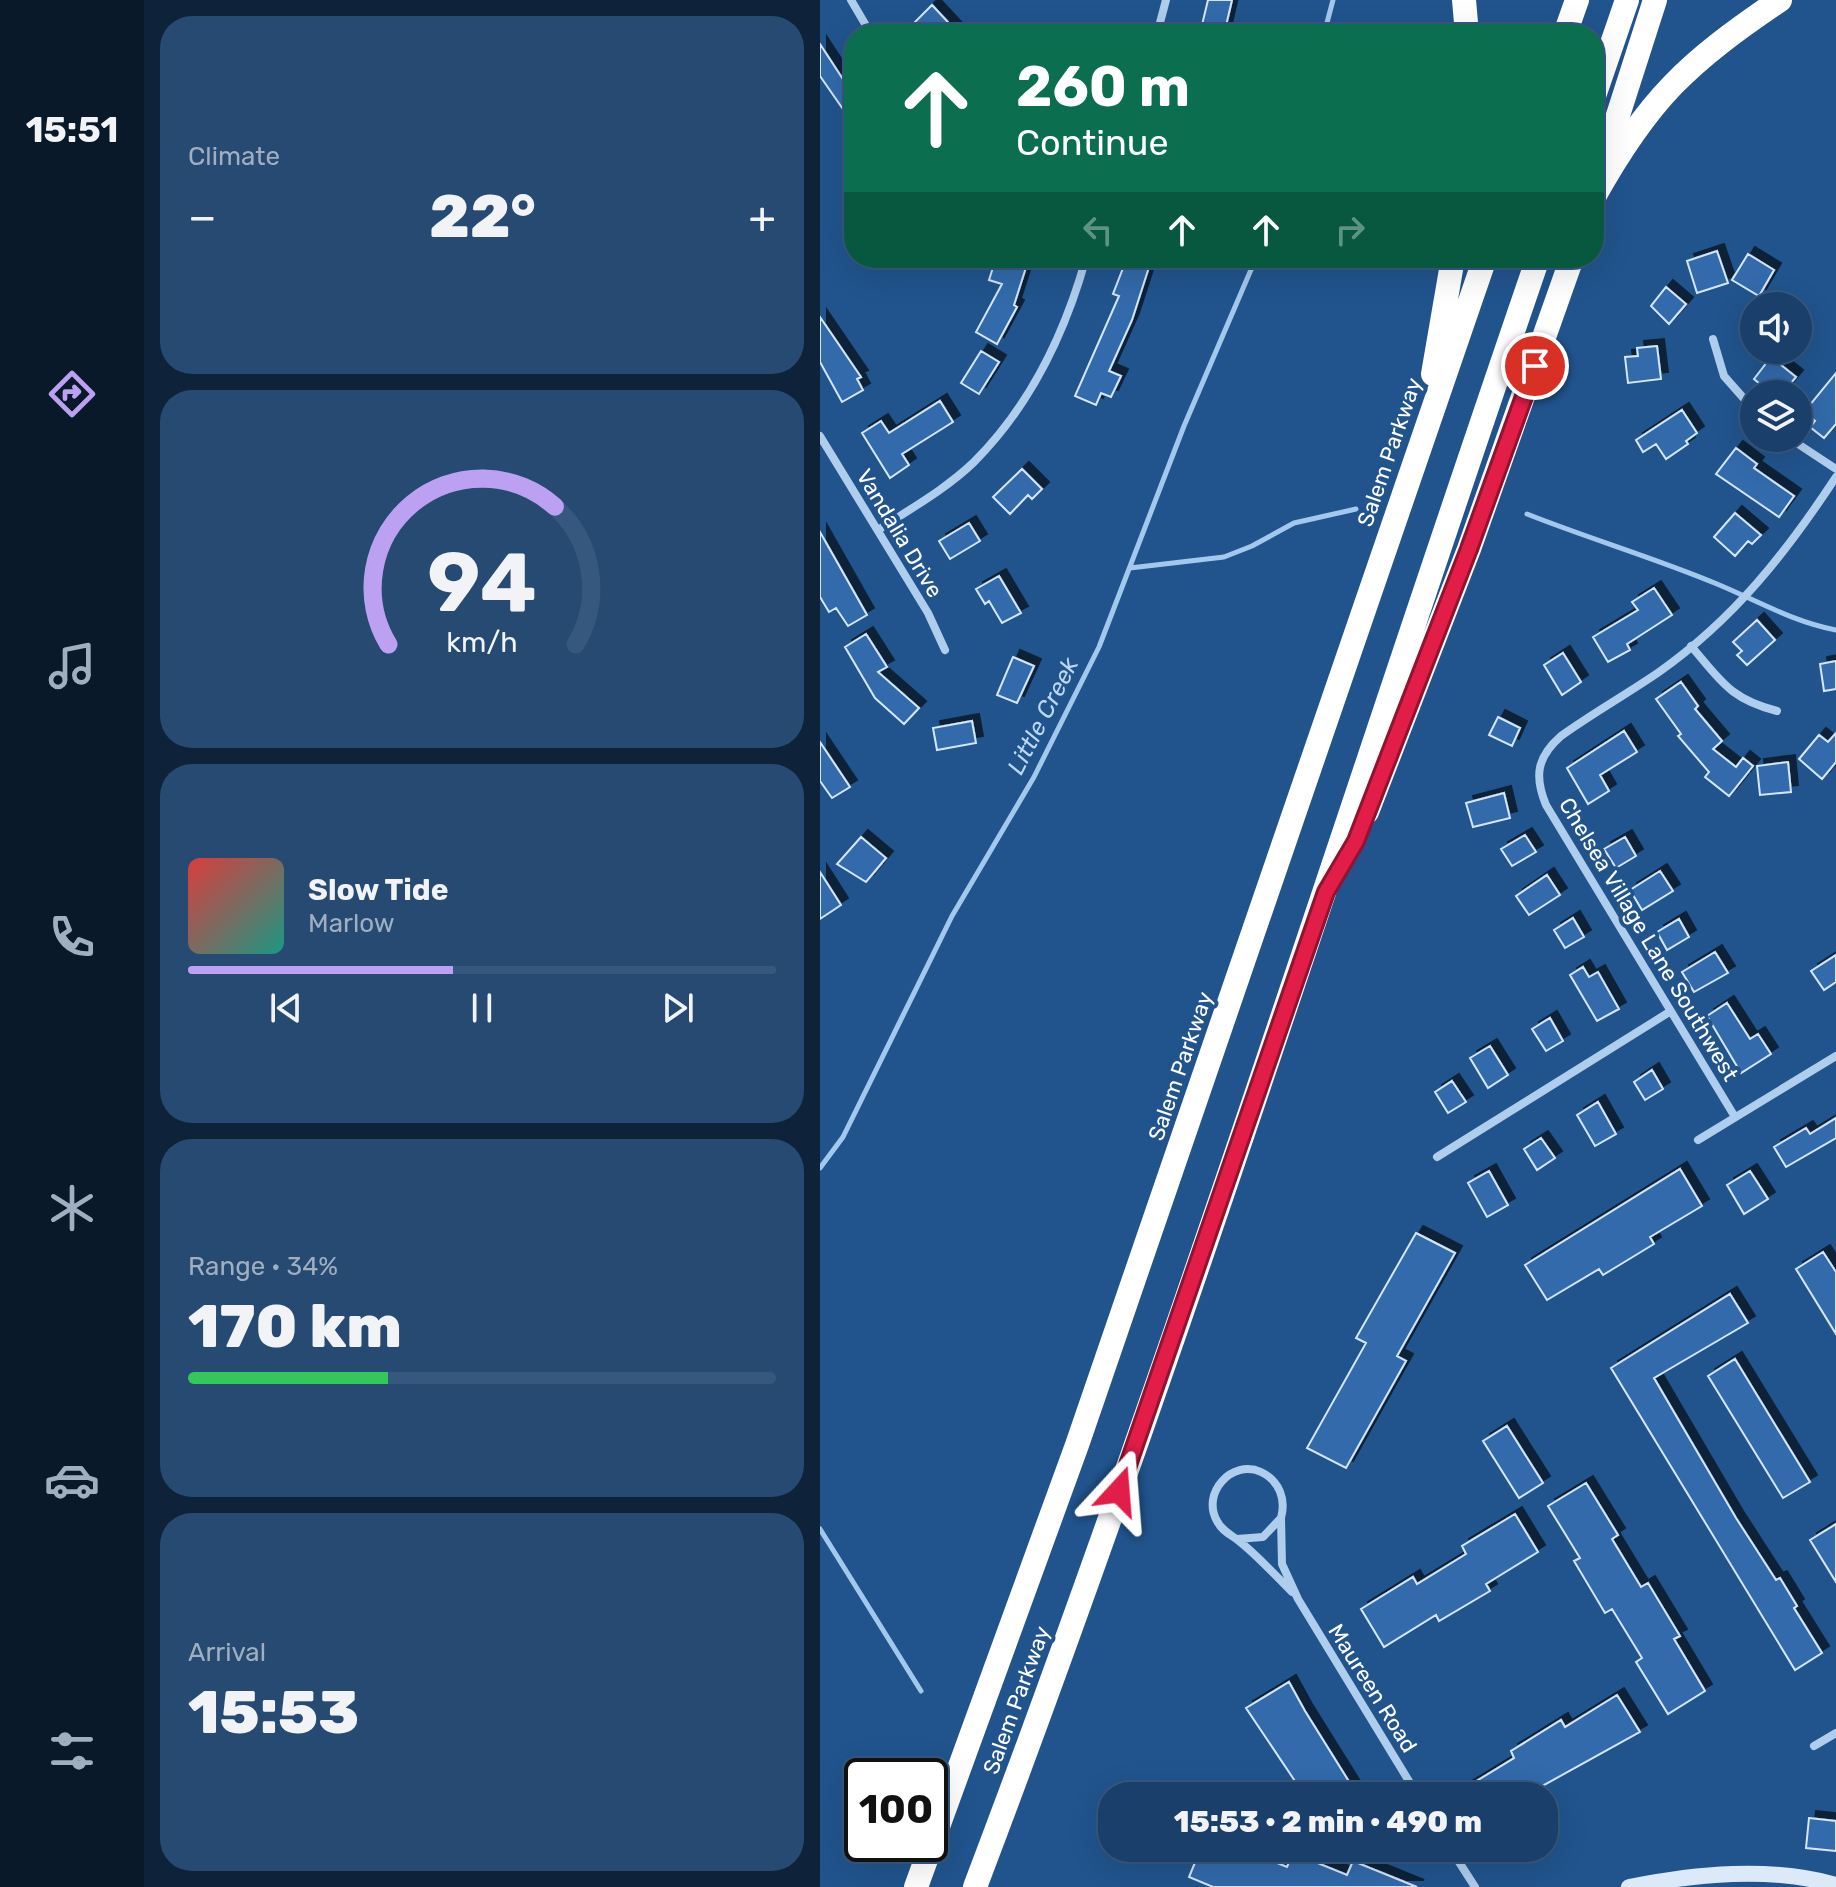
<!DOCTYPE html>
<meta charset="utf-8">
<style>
:root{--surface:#193f6a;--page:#264a72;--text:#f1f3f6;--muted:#9fafc1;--line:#37587e;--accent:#bca0f2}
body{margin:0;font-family:Rubik,sans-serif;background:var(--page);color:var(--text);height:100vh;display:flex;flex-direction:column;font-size:30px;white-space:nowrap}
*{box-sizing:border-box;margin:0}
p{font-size:26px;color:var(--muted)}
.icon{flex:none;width:44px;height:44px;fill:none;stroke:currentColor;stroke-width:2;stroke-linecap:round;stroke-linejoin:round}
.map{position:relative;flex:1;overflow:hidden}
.side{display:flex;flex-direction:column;gap:16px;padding:16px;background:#0e233a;width:676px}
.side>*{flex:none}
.top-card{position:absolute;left:24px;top:24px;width:760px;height:244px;border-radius:32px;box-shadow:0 8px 32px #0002,0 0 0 2px var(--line);background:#0b6e4f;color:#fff;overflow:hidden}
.buttons{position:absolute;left:920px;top:292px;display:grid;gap:16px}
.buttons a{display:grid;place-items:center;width:72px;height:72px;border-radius:50%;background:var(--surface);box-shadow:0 8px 32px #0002,0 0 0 2px var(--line);font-size:40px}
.speed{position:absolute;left:24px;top:1758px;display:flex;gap:16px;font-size:40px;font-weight:700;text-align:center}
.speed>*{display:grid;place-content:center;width:104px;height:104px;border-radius:50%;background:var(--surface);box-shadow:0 8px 32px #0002,0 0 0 2px var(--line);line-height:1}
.speed .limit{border:4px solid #111;border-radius:12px;background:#fff;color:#111}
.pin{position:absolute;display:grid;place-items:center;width:68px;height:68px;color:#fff;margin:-34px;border:4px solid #fff;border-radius:50%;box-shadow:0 2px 8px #0007}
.me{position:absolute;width:88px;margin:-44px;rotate:19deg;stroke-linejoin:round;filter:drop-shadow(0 0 6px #0008)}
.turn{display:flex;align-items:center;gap:28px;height:168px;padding:0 40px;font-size:36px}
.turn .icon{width:104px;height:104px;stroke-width:2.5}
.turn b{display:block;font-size:56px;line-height:68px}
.lanes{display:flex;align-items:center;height:76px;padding:0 40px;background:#0003;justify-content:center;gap:40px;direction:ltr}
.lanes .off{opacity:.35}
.big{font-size:60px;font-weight:800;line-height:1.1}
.side .card{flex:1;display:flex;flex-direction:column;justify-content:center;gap:12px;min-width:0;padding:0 28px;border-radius:32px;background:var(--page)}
.side .dial{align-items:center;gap:0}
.dial svg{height:208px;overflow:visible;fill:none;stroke:var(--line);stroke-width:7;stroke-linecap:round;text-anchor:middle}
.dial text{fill:var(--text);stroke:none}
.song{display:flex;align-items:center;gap:24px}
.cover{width:96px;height:96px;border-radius:12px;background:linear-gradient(135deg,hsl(0 70% 55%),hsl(170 70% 35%))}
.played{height:8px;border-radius:4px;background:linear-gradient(90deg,var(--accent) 45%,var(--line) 45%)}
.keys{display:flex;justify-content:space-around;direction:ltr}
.heat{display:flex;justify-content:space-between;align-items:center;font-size:44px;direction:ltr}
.charge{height:12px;border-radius:6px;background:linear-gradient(90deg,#34c759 34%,var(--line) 0)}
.trip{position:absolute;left:278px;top:1782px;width:460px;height:80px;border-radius:32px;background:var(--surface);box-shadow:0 8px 32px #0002,0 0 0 2px var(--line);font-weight:800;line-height:80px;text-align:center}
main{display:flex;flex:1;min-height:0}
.dock{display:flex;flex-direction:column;width:144px;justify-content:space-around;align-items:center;background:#0a192a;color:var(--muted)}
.dock .icon{width:56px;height:56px}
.dock .on{color:var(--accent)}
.dock b{font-size:36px;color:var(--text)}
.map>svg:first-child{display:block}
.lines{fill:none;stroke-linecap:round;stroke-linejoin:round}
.stream{stroke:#a3c8ed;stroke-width:5}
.building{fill:#316bab;stroke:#d5e6f9;stroke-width:2;filter:url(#shadow)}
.street{stroke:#afcdec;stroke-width:8}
.secondary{stroke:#dbe9f9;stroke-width:16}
.highway{stroke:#fff;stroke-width:24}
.route-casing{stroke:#92132f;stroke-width:20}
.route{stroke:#e11d48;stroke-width:14}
.labels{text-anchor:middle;stroke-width:8;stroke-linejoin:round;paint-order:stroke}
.street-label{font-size:22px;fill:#fff;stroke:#21548d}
.water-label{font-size:24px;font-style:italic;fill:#bbd7f3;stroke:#21548d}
</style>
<main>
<nav class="dock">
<b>15:51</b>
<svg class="icon on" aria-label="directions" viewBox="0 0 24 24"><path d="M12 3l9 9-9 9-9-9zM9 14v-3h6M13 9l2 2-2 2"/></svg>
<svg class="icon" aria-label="music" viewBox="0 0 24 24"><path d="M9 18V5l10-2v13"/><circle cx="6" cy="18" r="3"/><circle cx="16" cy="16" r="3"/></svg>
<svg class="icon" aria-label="phone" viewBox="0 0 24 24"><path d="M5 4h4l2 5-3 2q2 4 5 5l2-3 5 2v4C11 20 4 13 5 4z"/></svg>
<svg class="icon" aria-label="climate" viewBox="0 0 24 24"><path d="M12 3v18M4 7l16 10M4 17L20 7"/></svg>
<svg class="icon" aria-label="car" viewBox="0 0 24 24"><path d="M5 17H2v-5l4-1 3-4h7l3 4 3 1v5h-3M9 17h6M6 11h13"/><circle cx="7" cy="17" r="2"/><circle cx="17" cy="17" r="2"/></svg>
<svg class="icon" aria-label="filters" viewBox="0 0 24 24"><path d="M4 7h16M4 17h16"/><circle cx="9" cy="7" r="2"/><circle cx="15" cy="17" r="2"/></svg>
</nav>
<section class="side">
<div class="card"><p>Climate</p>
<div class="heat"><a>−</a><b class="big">22°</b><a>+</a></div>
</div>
<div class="card dial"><svg viewBox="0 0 100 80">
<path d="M14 69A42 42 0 1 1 86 69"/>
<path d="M14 69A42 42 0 0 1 78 16" stroke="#bca0f2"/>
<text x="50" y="56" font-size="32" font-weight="700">94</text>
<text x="50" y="72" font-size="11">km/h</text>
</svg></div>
<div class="card">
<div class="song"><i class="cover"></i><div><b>Slow Tide</b><p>Marlow</p></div></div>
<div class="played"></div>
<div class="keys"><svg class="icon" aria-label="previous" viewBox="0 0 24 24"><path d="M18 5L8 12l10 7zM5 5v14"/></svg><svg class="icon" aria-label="pause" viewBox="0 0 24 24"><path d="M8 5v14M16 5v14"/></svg><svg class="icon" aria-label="next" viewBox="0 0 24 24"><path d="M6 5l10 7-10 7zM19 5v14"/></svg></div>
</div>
<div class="card"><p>Range · 34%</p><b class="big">170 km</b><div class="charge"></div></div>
<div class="card"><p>Arrival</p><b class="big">15:53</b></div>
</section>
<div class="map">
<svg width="1016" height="1887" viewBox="0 0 1016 1887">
<defs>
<filter id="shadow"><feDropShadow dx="7" dy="-7" stdDeviation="0" flood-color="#0009"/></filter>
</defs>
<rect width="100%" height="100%" fill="#21548d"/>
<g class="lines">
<!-- stream -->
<path class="stream" d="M 504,34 L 513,0
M 707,514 C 770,539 835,558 897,584 C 936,600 973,622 1016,630
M 310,568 L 404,557 L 432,546 L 474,523 L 536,509
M 0,1168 L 23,1137 L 132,916 L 214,777 L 279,647 L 364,426 L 436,258
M 0,1529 L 101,1691"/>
</g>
<!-- building -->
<path class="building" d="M 388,0 L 412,0 L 405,30 L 382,25 Z
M 112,5 L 139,34 L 106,34 L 95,22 Z
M 0,44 L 28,87 L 34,84 L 34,125 L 0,76 Z
M 897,251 L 908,283 L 877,293 L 867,261 Z
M 928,254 L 954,270 L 939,296 L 912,280 Z
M 176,258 L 209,258 L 194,305 L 197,307 L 177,344 L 156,332 L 182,284 L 169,280 Z
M 307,258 L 330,264 L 312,320 L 289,371 L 301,376 L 291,397 L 281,393 L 276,405 L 255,396 L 299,296 L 293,294 Z
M 846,287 L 866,304 L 849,324 L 831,306 Z
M 0,317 L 41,377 L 37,379 L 43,390 L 22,402 L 0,362 Z
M 837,346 L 841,379 L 808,383 L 805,357 L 818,356 L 817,348 Z
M 161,351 L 179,362 L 159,394 L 141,383 Z
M 951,357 L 976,377 L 962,394 L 952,394 L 934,379 Z
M 1016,373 L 1016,424 L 1004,438 L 990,427 L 995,421 L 984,412 Z
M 120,401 L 133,422 L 82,454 L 89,465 L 70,478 L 42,433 L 61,421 L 69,433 Z
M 862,410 L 877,433 L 866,441 L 868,444 L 846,459 L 836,444 L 823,452 L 816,440 Z
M 916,448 L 937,464 L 934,468 L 974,496 L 959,517 L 896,474 Z
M 202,469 L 222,489 L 212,499 L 208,495 L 190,514 L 173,497 Z
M 915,513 L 941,535 L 932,544 L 928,541 L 915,556 L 894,537 Z
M 149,523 L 160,541 L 130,559 L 119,541 Z
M 0,532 L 47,615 L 28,626 L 16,608 L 9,612 L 0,597 Z
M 179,576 L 201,613 L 182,623 L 169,601 L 165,604 L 156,589 Z
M 834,588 L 852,615 L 807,644 L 810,650 L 788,662 L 773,637 L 818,610 L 812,602 Z
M 937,620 L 955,640 L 927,665 L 917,655 L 922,651 L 913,642 Z
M 46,634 L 67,667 L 58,672 L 99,708 L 84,724 L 55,698 L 25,647 Z
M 743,653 L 761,682 L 742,695 L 724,665 Z
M 193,657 L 214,666 L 197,703 L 177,695 Z
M 1016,661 L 1016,689 L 1004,691 L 1000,664 Z
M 861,682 L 878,706 L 875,709 L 902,741 L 893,749 L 916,767 L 923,758 L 933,766 L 909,796 L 885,777 L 889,772 L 858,736 L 861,734 L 836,699 Z
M 678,717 L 700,728 L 692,746 L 669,735 Z
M 152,721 L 156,743 L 117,750 L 113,728 Z
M 804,731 L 817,752 L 780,775 L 789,791 L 768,804 L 747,768 Z
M 1016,733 L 1016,762 L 1002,779 L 979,759 L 999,735 L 1008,742 Z
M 0,742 L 30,787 L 12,798 L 0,781 Z
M 968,762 L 971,792 L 940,795 L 937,766 Z
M 684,793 L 690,818 L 653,827 L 646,803 Z
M 705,835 L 716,852 L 692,866 L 681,849 Z
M 41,837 L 66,858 L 46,882 L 17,864 Z
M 805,837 L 816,856 L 796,868 L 784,849 Z
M 840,871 L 853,891 L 822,910 L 810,890 Z
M 0,872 L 21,905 L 0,919 Z
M 727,875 L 740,895 L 709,915 L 696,896 Z
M 753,918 L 764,937 L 745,948 L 734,930 Z
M 859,919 L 869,937 L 847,950 L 837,932 Z
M 895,952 L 908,973 L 874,992 L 862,972 Z
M 1016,955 L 1016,982 L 1004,990 L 991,971 Z
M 763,967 L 769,977 L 778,972 L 799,1009 L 777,1021 L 750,975 Z
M 907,1003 L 930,1039 L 938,1034 L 951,1054 L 921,1073 L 887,1016 Z
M 730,1018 L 743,1041 L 726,1051 L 712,1029 Z
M 670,1046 L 688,1075 L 668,1088 L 650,1058 Z
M 832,1070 L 843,1089 L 825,1100 L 814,1082 Z
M 632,1081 L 646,1102 L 628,1113 L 615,1092 Z
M 778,1102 L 796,1134 L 775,1146 L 757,1115 Z
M 1016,1118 L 1016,1138 L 966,1167 L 954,1147 L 986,1128 L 990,1134 Z
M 721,1138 L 735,1158 L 717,1170 L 704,1149 Z
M 860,1169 L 882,1206 L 830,1237 L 834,1244 L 783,1275 L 779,1269 L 727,1300 L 705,1265 Z
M 669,1171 L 688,1205 L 667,1217 L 648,1183 Z
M 930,1171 L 948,1199 L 924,1214 L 907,1185 Z
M 596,1233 L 635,1253 L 577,1356 L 586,1361 L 526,1468 L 487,1448 L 546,1343 L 536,1338 Z
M 1003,1252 L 1016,1272 L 1016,1334 L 976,1269 Z
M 910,1294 L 928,1323 L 834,1378 L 916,1518 L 956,1580 L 960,1578 L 977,1606 L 974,1608 L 1002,1653 L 975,1670 L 791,1368 Z
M 915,1359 L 990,1482 L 963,1498 L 888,1376 Z
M 687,1426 L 723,1483 L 699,1498 L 663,1441 Z
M 766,1483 L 798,1535 L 792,1539 L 821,1587 L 828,1583 L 860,1636 L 854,1639 L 885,1691 L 848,1714 L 816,1662 L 822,1658 L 792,1609 L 785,1613 L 754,1561 L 760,1558 L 728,1506 Z
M 695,1514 L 718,1552 L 666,1584 L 670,1591 L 619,1621 L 616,1615 L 564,1647 L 541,1609 L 593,1577 L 597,1584 L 646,1554 L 642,1546 Z
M 1016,1524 L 1016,1582 L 990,1540 Z
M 469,1682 L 485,1711 L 538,1796 L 485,1796 L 426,1708 Z
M 797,1695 L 820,1732 L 715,1790 L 718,1796 L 632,1796 L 694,1758 L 691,1751 L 741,1720 L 745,1727 Z
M 989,1818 L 1016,1821 L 1016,1851 L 986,1848 Z
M 381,1848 L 420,1848 L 467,1867 L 473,1853 L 527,1875 L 533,1861 L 597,1887 L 393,1887 L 369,1877 Z"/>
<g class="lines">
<!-- street -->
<path class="street" d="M 31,0 L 51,34
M 337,34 L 346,0
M 893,339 L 904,376 L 934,410
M 0,436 L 108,613 L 125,650
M 969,438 L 1016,469
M 58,530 C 90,509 126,489 154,462 C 210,406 245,333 266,258
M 871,646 C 901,681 910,699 957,711
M 915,1117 L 726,805 C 714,776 717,757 741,736 C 773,713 807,694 839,672 C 914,619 966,553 1016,477
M 878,1140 L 1016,1056
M 617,1157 L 851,1011
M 461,1518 L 462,1564 L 478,1599 L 598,1796
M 417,1539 L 443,1537 L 461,1518 C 466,1500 460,1481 441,1472 C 412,1459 381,1493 397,1521 C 402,1531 410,1534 419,1541 C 438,1556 455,1575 472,1592
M 994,1746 L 1016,1733
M 630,1848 L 655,1887"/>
<!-- secondary -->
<path class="secondary" d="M 809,1887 C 875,1874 950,1866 1016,1885"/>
<!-- highway -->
<path class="highway" d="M 644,0 L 647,34
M 745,34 L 757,0
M 774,96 L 807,0
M 783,162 L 835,0
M 774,197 C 829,98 867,63 960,0
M 613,374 L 633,258
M 547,812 L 649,549 L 752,258
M 96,1887 L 257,1445 L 665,258
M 155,1887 C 359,1350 531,801 718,258"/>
</g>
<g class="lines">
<defs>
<path id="route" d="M 299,1491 L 506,892 L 536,841 L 649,549 L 715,366"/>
</defs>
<!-- route casing -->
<use href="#route" class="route-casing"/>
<!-- route -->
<use href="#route" class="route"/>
</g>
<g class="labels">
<!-- street labels -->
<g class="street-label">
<text transform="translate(569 452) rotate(-71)" y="8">Salem Parkway</text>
<text transform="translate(80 533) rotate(59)" y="8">Vandalia Drive</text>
<text transform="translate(829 939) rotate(59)" y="8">Chelsea Village Lane Southwest</text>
<text transform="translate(360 1066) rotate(-71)" y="8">Salem Parkway</text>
<text transform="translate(553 1688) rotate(58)" y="8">Maureen Road</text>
<text transform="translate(196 1700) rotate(-70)" y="8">Salem Parkway</text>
</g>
<!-- water labels -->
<g class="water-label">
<text transform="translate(223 716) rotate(-63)" y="8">Little Creek</text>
</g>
</g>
</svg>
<div class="buttons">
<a><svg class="icon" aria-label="sound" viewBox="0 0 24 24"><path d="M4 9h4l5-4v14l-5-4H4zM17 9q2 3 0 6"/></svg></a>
<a><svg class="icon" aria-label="layers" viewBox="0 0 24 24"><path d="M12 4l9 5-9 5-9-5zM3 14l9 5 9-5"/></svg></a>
</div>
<div class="speed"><div class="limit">100</div></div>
<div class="pin" style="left:715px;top:366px;background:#d93025"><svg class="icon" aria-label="arrive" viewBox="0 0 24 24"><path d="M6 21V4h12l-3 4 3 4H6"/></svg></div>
<svg class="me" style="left:299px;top:1491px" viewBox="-20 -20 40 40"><path d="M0-17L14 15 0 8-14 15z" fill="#e11d48" stroke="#fff" stroke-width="4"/></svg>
<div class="trip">15:53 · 2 min · 490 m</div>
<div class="top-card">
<div class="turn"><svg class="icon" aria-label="ahead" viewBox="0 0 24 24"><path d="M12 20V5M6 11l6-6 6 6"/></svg><div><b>260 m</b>Continue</div></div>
<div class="lanes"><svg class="icon off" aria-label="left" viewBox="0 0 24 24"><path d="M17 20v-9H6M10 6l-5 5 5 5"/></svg><svg class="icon" aria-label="ahead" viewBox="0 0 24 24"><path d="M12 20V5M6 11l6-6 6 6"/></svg><svg class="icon" aria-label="ahead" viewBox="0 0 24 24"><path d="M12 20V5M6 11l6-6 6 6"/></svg><svg class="icon off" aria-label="right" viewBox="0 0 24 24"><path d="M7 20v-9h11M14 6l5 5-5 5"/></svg></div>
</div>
</div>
</main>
